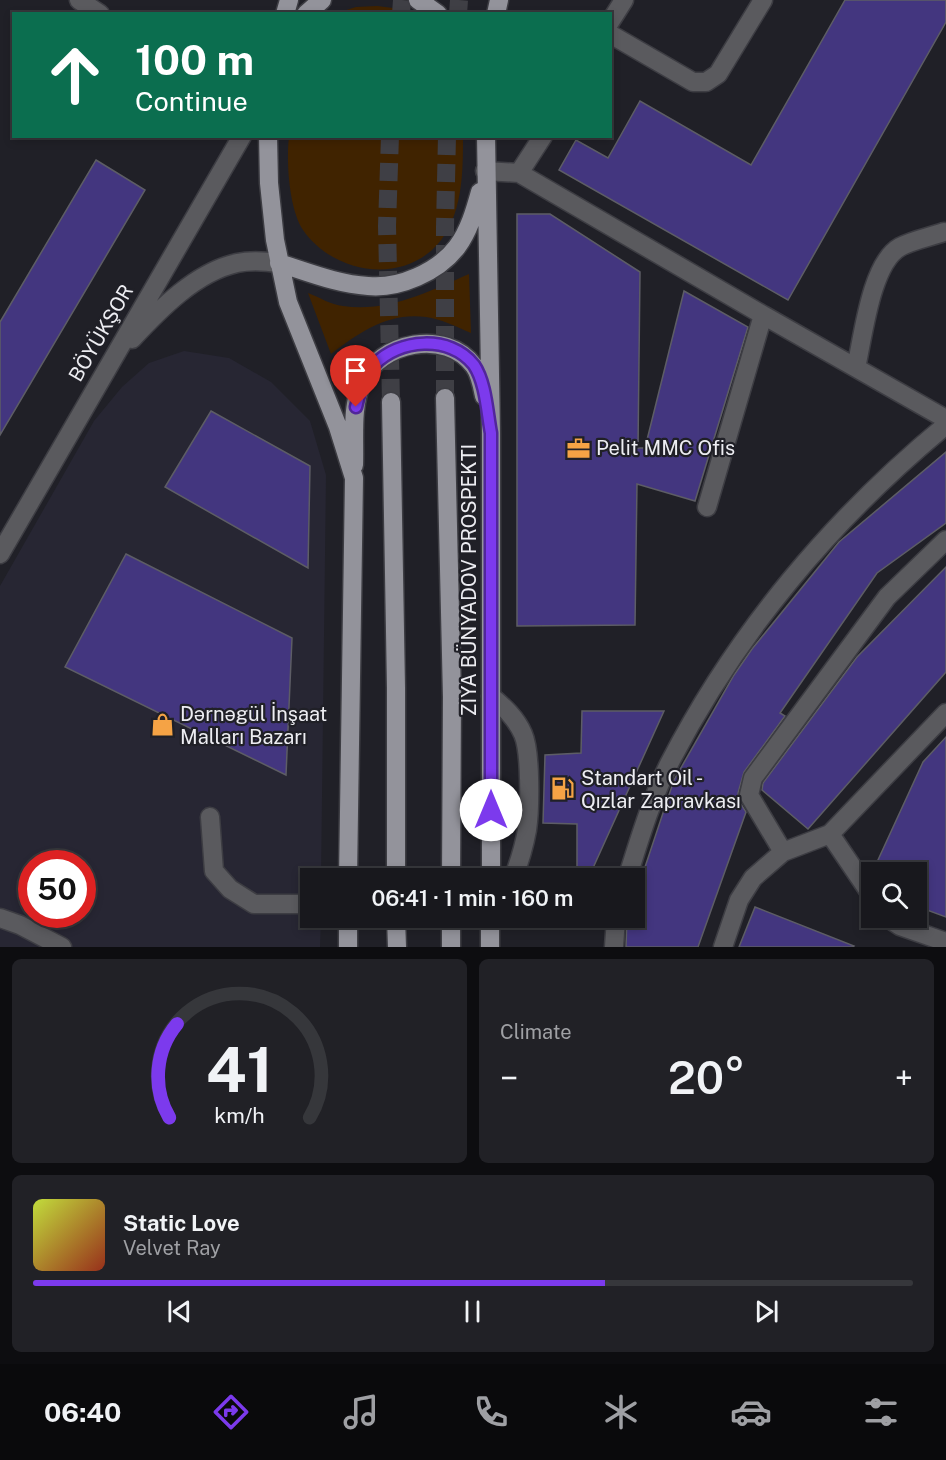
<!DOCTYPE html>
<meta charset="utf-8">
<style>
:root{--surface:#18181d;--page:#212126;--text:#f1f3f6;--muted:#9fa0a4;--line:#36373b;--accent:#7c3aed}
body{margin:0;font-family:"Public Sans",sans-serif;background:var(--page);color:var(--text);height:100vh;display:flex;flex-direction:column;font-size:22px;white-space:nowrap}
*{box-sizing:border-box;margin:0}
p{font-size:20px;color:var(--muted)}
.icon{flex:none;width:33px;height:33px;fill:none;stroke:currentColor;stroke-width:2;stroke-linecap:round;stroke-linejoin:round}
.map{position:relative;height:947px;overflow:hidden}
.drawer{display:flex;flex-direction:column;gap:12px;padding:12px;background:#0d0d10;flex:1}
.drawer>*{flex:none}
.banner{position:absolute;left:12px;top:12px;width:600px;height:126px;border-radius:0px;box-shadow:0 3px 9px #0003,0 0 0 2px var(--line);background:#0b6e4f;color:#fff;overflow:hidden}
.buttons{position:absolute;left:861px;top:862px;display:grid;gap:12px}
.buttons a{display:grid;place-items:center;width:66px;height:66px;border-radius:0px;background:var(--surface);box-shadow:0 3px 9px #0003,0 0 0 2px var(--line);font-size:30px}
.speed{position:absolute;left:18px;top:850px;display:flex;gap:12px;font-size:30px;font-weight:700;text-align:center}
.speed>*{display:grid;place-content:center;width:78px;height:78px;border-radius:50%;background:var(--surface);box-shadow:0 3px 9px #0003,0 0 0 2px var(--line);line-height:1}
.speed .limit{border:9px solid #d22;background:#fff;color:#111}
.pin{position:absolute;display:grid;place-items:center;width:51px;height:51px;color:#fff;margin:-62px -26px;border-radius:50% 50% 50% 0;rotate:-45deg;box-shadow:0 0 6px #0007}
.pin .icon{rotate:45deg}
.me{position:absolute;width:66px;margin:-33px;rotate:0deg;stroke-linejoin:round;filter:drop-shadow(0 0 4px #0008)}
.turn{display:flex;align-items:center;gap:21px;height:126px;padding:0 24px;font-size:27px}
.turn .icon{width:78px;height:78px;stroke-width:2.5}
.turn b{display:block;font-size:42px;line-height:51px}
.big{font-size:45px;font-weight:600;line-height:1.1}
.drawer .widget{flex:1;display:flex;flex-direction:column;justify-content:center;gap:9px;min-width:0;padding:0 21px;border-radius:9px;background:var(--page)}
.drawer .dial{align-items:center;gap:0}
.dial svg{height:156px;overflow:visible;fill:none;stroke:var(--line);stroke-width:7;stroke-linecap:round;text-anchor:middle}
.dial text{fill:var(--text);stroke:none}
.song{display:flex;align-items:center;gap:18px}
.cover{width:72px;height:72px;border-radius:9px;background:linear-gradient(135deg,hsl(70 70% 55%),hsl(10 70% 35%))}
.played{height:6px;border-radius:3px;background:linear-gradient(90deg,var(--accent) 65%,var(--line) 65%)}
.keys{display:flex;justify-content:space-around;direction:ltr}
.heat{display:flex;justify-content:space-between;align-items:center;font-size:33px;direction:ltr}
.drawer .tiles{flex:1;display:grid;gap:12px;grid-template-columns:1fr 1fr}
.widget:last-child{grid-column:span 2}
.trip{position:absolute;left:300px;top:868px;width:345px;height:60px;border-radius:0px;background:var(--surface);box-shadow:0 3px 9px #0003,0 0 0 2px var(--line);font-weight:600;line-height:60px;text-align:center}
.dock{display:flex;height:96px;justify-content:space-around;align-items:center;background:#0a0a0c;color:var(--muted)}
.dock .icon{width:42px;height:42px}
.dock .active{color:var(--accent)}
.dock b{font-size:27px;color:var(--text)}
.map>svg:first-child{display:block}
.built{fill:#272633;fill-rule:evenodd}
.green{fill:#402300}
.building{fill:#43367f;stroke:#5d5d65;stroke-width:1.5}
.lines{fill:none;stroke-linecap:round;stroke-linejoin:round}
.major-tunnel{stroke:#3f3f45;stroke-width:18;stroke-dasharray:18 9;stroke-linecap:butt}
.minor-casing{stroke:#3d3d43;stroke-width:21}
.major-casing{stroke:#3d3d43;stroke-width:21}
.minor{stroke:#5a5a5e;stroke-width:18}
.major{stroke:#93939b;stroke-width:18}
.route-casing{stroke:#51269a;stroke-width:15}
.route{stroke:#7c3aed;stroke-width:10}
.labels{text-anchor:middle;stroke-width:4.5;stroke-linejoin:round;paint-order:stroke}
.street-label{font-size:20px;fill:#ededf2;stroke:#202027}
.poi-label{font-size:20px;fill:#ededf2;stroke:#202027;text-anchor:start}
</style>
<div class="map">
<svg width="946" height="947" viewBox="0 0 946 947">
<rect width="100%" height="100%" fill="#202027"/>
<!-- built -->
<path class="built" d="M 184,351 L 229,358 L 271,382 L 310,421 L 326,475 L 321,879 L 310,879 L 310,918 L 321,918 L 320,947 L 0,947 L 0,586 L 94,421 L 122,387 L 149,363 ZM 32,864 L 82,864 L 82,915 L 32,915 Z"/>
<!-- green -->
<path class="green" d="M 377,6 L 401,9 L 411,13 L 337,13 L 356,7 Z
M 289,137 L 463,137 C 463,172 463,216 437,245 C 400,285 333,273 303,230 C 289,209 286,161 289,137 Z
M 469,274 L 471,333 C 457,327 441,319 426,317 C 388,312 360,332 331,354 L 308,293 C 319,297 331,305 343,306 C 387,313 430,291 469,274 Z"/>
<!-- building -->
<path class="building" d="M 845,0 L 946,0 L 946,22 L 788,300 L 559,170 L 576,140 L 608,158 L 640,101 L 751,165 Z
M 96,160 L 145,190 L 0,435 L 0,322 Z
M 517,214 L 550,214 L 640,272 L 638,448 L 645,448 L 684,291 L 748,327 L 695,501 L 637,484 L 635,625 L 517,626 Z
M 211,411 L 310,466 L 308,568 L 165,487 Z
M 946,452 L 946,523 L 877,573 L 780,713 L 785,716 L 744,772 L 738,793 L 739,801 L 746,812 L 698,947 L 626,947 L 627,918 L 634,918 L 634,900 L 674,780 L 734,675 L 752,649 L 839,542 Z
M 126,554 L 292,638 L 286,775 L 65,667 Z
M 946,567 L 946,672 L 808,829 L 762,790 L 763,783 L 857,657 Z
M 582,711 L 664,711 L 588,879 L 577,879 L 577,824 L 543,823 L 545,755 L 581,753 Z
M 946,737 L 946,917 L 916,906 L 916,873 L 872,873 L 923,762 Z
M 755,907 L 854,946 L 853,947 L 739,947 Z"/>
<g class="lines">
<!-- major-tunnel -->
<path class="major-tunnel" d="M 401,14 L 402,0
M 458,14 L 459,0
M 390,136 L 387,226 L 391,402
M 445,398 L 445,227 L 447,136"/>
<defs>
<path id="minor" d="M 79,0 L 100,14
M 610,22 L 624,0
M 610,34 L 693,82 L 706,82 L 718,74 L 763,0
M 485,171 L 519,173 L 763,315 L 707,507
M 519,173 L 543,136
M 763,315 L 946,419
M 132,339 C 160,309 196,272 237,263 C 251,260 264,261 279,263
M 856,368 C 863,337 871,263 900,247 C 913,240 930,237 944,232
M 0,554 L 242,136
M 491,696 C 504,707 516,718 523,734 C 531,752 530,810 527,830 C 524,847 519,863 513,879
M 210,817 L 214,871 L 230,889 L 254,904 L 310,904
M 830,834 L 872,896
M 783,852 L 749,795 L 753,778 L 887,597 L 946,540
M 627,879 C 639,841 651,800 669,764 C 736,633 833,518 946,425
M 0,918 L 20,925 L 62,947
M 888,918 L 900,926 L 946,942
M 614,947 L 616,918
M 723,947 L 739,900 L 753,878 L 783,852 L 830,834 L 946,713"/>
<path id="major" d="M 418,0 L 438,14
M 285,14 L 289,0
M 306,14 L 322,0
M 496,14 L 499,0
M 268,136 L 269,183 L 275,240 L 288,302 L 338,427 L 354,478 L 348,879
M 486,136 L 491,433 L 491,879
M 279,263 C 308,272 337,284 368,286 C 399,289 438,272 457,247 C 469,231 475,210 480,192
M 445,398 L 452,697 L 451,879
M 391,402 L 396,688 L 396,879
M 354,465 C 355,438 351,407 362,382 C 379,342 446,328 474,366 C 480,374 482,386 484,396
M 348,918 L 348,947
M 396,918 L 397,947
M 451,947 L 451,918
M 490,947 L 490,918"/>
</defs>
<!-- minor casing -->
<use href="#minor" class="minor-casing"/>
<!-- major casing -->
<use href="#major" class="major-casing"/>
<!-- minor -->
<use href="#minor" class="minor"/>
<!-- major -->
<use href="#major" class="major"/>
</g>
<g class="lines">
<defs>
<path id="route" d="M 356,407 C 360,392 362,377 374,365 C 398,339 450,334 474,365 C 486,383 487,412 491,433 L 491,810"/>
</defs>
<!-- route casing -->
<use href="#route" class="route-casing"/>
<!-- route -->
<use href="#route" class="route"/>
</g>
<!-- icons -->
<defs>
<symbol id="office-bare" viewBox="-9 -9 18 18"><path d="M-6-3h4V-5.5h4V-3h4V5H-6ZM-1-4.5V-3h2v-1.5ZM-6 0V1H6V0Z" fill="#f5a345" stroke="#202027" stroke-width="2.5" paint-order="stroke"/></symbol>
<symbol id="shop-bare" viewBox="-9 -9 18 18"><path d="M-5-2.5h2.3a2.7 3.5 0 0 1 5.4 0H5L5.5 6h-11ZM-1.5-2.5h3a1.5 2.3 0 0 0-3 0Z" fill="#f5a345" stroke="#202027" stroke-width="2.5" paint-order="stroke"/></symbol>
<symbol id="fuel-bare" viewBox="-9 -9 18 18"><path d="M-5.5-6h7V0h2V4h1.3V-2.5L3-4.5l.8-.8L6-3V5H2.5V1h-1V6h-7ZM-4.2-4.7v3.2H.2V-4.7Z" fill="#f5a345" stroke="#202027" stroke-width="2.5" paint-order="stroke"/></symbol>
</defs>
<g fill-rule="evenodd">
<use href="#office-bare" x="562" y="432" width="33" height="33"/>
<use href="#shop-bare" x="146" y="708" width="33" height="33"/>
<use href="#fuel-bare" x="546" y="772" width="33" height="33"/>
</g>
<g class="labels">
<!-- street labels -->
<g class="street-label">
<text transform="translate(101 333) rotate(-60)" y="7">BÖYÜKŞOR</text>
<text transform="translate(469 580) rotate(-90)" y="7">ZIYA BÜNYADOV PROSPEKTI</text>
</g>
<!-- poi labels -->
<g class="poi-label">
<text x="596" y="455">Pelit MMC Ofis</text>
<text x="180" y="721">Dərnəgül İnşaat<tspan x="180" dy="23">Malları Bazarı</tspan></text>
<text x="581" y="785">Standart Oil -<tspan x="581" dy="23">Qızlar Zapravkası</tspan></text>
</g>
</g>
</svg>
<div class="buttons">
<a><svg class="icon" aria-label="search" viewBox="0 0 24 24"><circle cx="10" cy="10" r="6"/><path d="M15 15l6 6"/></svg></a>
</div>
<div class="speed"><div class="limit">50</div></div>
<div class="pin" style="left:356px;top:407px;background:#d93025"><svg class="icon" aria-label="arrive" viewBox="0 0 24 24"><path d="M6 21V4h12l-3 4 3 4H6"/></svg></div>
<svg class="me" style="left:491px;top:810px" viewBox="-20 -20 40 40"><circle r="19" fill="#fff"/><path d="M0-13L10 11 0 6-10 11z" fill="#7c3aed"/></svg>
<div class="trip">06:41 · 1 min · 160 m</div>
<div class="banner">
<div class="turn"><svg class="icon" aria-label="ahead" viewBox="0 0 24 24"><path d="M12 20V5M6 11l6-6 6 6"/></svg><div><b>100 m</b>Continue</div></div>
</div>
</div>
<section class="drawer">
<div class="tiles">
<div class="widget dial"><svg viewBox="0 0 100 80">
<path d="M14 69A42 42 0 1 1 86 69"/>
<path d="M14 69A42 42 0 0 1 18 21" stroke="#7c3aed"/>
<text x="50" y="56" font-size="32" font-weight="700">41</text>
<text x="50" y="72" font-size="11">km/h</text>
</svg></div>
<div class="widget"><p>Climate</p>
<div class="heat"><a>−</a><b class="big">20°</b><a>+</a></div>
</div>
<div class="widget">
<div class="song"><i class="cover"></i><div><b>Static Love</b><p>Velvet Ray</p></div></div>
<div class="played"></div>
<div class="keys"><svg class="icon" aria-label="previous" viewBox="0 0 24 24"><path d="M18 5L8 12l10 7zM5 5v14"/></svg><svg class="icon" aria-label="pause" viewBox="0 0 24 24"><path d="M8 5v14M16 5v14"/></svg><svg class="icon" aria-label="next" viewBox="0 0 24 24"><path d="M6 5l10 7-10 7zM19 5v14"/></svg></div>
</div>
</div>
</section>
<nav class="dock">
<b>06:40</b>
<svg class="icon active" aria-label="directions" viewBox="0 0 24 24"><path d="M12 3l9 9-9 9-9-9zM9 14v-3h6M13 9l2 2-2 2"/></svg>
<svg class="icon" aria-label="music" viewBox="0 0 24 24"><path d="M9 18V5l10-2v13"/><circle cx="6" cy="18" r="3"/><circle cx="16" cy="16" r="3"/></svg>
<svg class="icon" aria-label="phone" viewBox="0 0 24 24"><path d="M5 4h4l2 5-3 2q2 4 5 5l2-3 5 2v4C11 20 4 13 5 4z"/></svg>
<svg class="icon" aria-label="climate" viewBox="0 0 24 24"><path d="M12 3v18M4 7l16 10M4 17L20 7"/></svg>
<svg class="icon" aria-label="car" viewBox="0 0 24 24"><path d="M5 17H2v-5l4-1 3-4h7l3 4 3 1v5h-3M9 17h6M6 11h13"/><circle cx="7" cy="17" r="2"/><circle cx="17" cy="17" r="2"/></svg>
<svg class="icon" aria-label="filters" viewBox="0 0 24 24"><path d="M4 7h16M4 17h16"/><circle cx="9" cy="7" r="2"/><circle cx="15" cy="17" r="2"/></svg>
</nav>
